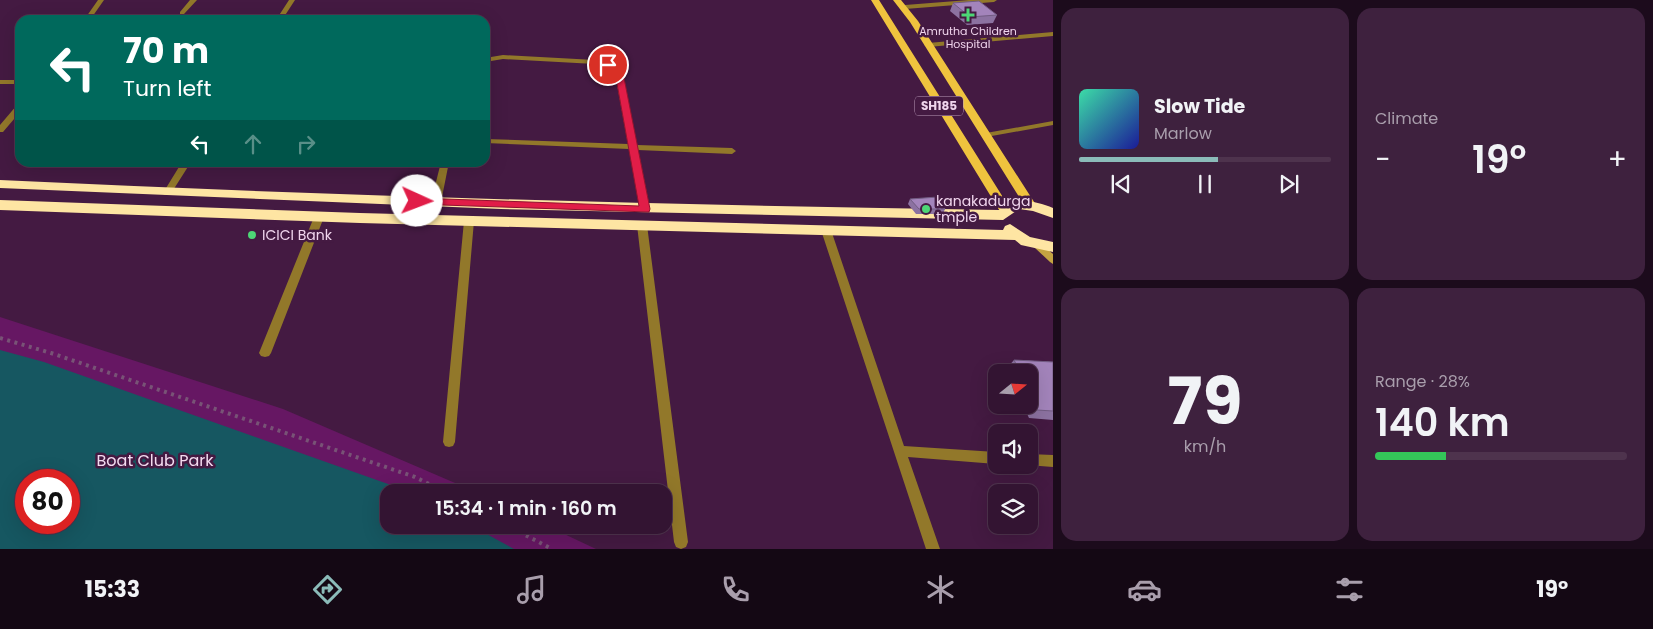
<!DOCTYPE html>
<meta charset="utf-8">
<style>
:root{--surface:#331432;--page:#3e213e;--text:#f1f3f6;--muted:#a99eac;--line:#4e334d;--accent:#8bbbb9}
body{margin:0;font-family:Poppins,sans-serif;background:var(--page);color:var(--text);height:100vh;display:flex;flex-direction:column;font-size:19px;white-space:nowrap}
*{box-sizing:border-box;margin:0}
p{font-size:16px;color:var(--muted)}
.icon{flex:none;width:28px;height:28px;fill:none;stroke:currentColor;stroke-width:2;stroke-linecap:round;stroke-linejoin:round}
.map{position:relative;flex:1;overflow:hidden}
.drawer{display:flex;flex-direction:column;gap:8px;padding:8px;background:#1c0b1c;width:600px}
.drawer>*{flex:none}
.guide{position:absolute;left:15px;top:15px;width:475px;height:152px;border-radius:15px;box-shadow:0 5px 20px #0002,0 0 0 1px var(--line);background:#00695c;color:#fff;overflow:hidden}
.needle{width:32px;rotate:72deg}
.fabs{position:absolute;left:988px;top:364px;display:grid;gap:10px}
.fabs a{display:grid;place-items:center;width:50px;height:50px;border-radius:10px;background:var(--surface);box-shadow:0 5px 20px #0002,0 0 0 1px var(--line);font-size:25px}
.speed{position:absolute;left:15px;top:469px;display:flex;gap:10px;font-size:25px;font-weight:700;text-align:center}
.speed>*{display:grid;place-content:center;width:65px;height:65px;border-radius:50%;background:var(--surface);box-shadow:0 5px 20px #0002,0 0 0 1px var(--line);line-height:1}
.speed .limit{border:8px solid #d22;background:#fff;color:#111}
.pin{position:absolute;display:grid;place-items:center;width:42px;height:42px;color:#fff;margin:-21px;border:2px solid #fff;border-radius:50%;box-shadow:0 1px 5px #0007}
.me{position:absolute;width:55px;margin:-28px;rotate:92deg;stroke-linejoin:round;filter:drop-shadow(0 0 4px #0008)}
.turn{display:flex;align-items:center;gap:18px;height:105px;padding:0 25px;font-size:22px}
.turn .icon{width:65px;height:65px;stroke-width:2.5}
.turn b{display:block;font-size:35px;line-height:42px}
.lanes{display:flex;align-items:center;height:48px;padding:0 25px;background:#0003;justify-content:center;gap:25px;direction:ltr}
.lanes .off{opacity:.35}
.big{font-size:38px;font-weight:600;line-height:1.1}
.drawer .card{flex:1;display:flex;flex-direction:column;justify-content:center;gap:8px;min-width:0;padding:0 18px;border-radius:15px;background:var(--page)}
.drawer .dial{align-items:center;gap:0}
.dial b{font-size:65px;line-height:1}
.song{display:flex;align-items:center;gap:15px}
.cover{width:60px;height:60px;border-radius:8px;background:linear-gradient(135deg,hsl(160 70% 55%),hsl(240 70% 35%))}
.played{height:5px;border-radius:2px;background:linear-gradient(90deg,var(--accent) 55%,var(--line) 55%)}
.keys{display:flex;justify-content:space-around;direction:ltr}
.heat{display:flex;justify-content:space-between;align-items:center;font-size:28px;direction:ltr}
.charge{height:8px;border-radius:4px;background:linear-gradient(90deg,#34c759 28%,var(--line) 0)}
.drawer .tiles{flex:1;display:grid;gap:8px;grid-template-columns:repeat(2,1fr)}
.trip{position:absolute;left:380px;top:484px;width:292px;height:50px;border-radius:15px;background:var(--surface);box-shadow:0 5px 20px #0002,0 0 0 1px var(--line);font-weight:600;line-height:50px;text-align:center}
.tabs{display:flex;height:80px;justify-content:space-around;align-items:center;background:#140814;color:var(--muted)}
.tabs .icon{width:35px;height:35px}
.tabs .active{color:var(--accent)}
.tabs b{font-size:22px;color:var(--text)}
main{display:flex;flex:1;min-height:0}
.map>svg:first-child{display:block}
.green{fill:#661763;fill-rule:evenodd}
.water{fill:#165761;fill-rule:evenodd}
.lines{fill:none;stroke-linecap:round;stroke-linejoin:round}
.path{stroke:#785376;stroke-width:4;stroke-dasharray:3 4.5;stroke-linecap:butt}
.lane{fill:#92782a;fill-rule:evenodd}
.street{fill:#92782a;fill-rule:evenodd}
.secondary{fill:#c4a342;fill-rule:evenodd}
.primary{fill:#efc33e;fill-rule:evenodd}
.highway{fill:#fee5a3;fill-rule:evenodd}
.wall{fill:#8c72a1}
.building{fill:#a384bb;stroke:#725c83}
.route{fill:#e11d48;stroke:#92132f}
.poi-dot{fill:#4dd676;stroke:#441a42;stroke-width:2}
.labels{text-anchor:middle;stroke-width:5;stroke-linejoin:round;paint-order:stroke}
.far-poi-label{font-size:11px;fill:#f0d5ed;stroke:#441a42}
.shield{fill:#441a42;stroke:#bc9dba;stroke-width:1}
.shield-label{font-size:12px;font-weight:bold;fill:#f0d5ed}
.poi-label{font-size:14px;fill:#f0d5ed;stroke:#441a42;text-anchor:start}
.near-park-label{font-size:16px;fill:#f3dbf0;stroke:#441a42}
</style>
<main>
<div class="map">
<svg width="1053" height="549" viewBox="0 0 1053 549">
<rect width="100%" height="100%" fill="#441a42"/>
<!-- green -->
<path class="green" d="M 0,317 L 283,409 L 476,492 L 389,492 L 389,525 L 545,525 L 596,549 L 0,549 ZM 26,480 L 69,480 L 69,522 L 26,522 Z"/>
<!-- water -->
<path class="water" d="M 0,350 L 44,362 L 405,490 L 410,492 L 389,492 L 389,525 L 470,525 L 514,549 L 0,549 ZM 26,480 L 69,480 L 69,522 L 26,522 Z"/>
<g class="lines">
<!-- path -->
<path class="path" d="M 0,338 L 51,353 L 415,477 L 445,492
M 506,525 L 552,549"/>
<!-- lane -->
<path class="lane" d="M 503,55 L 595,60 C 608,63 617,67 624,79 L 637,145 L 732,148 L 736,151 L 732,154 L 638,150 L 650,209 L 648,211 L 642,211 L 629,149 L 485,143 L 485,139 L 628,144 L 616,79 L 607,69 L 595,64 L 503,59 L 485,62 L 485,58 Z
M 441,162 L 449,162 L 441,202 L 436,205 L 431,202 Z
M 319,214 L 324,217 L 271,353 L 269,356 L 265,357 L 261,356 L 259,353 L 314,217 Z"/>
<!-- street -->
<path class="street" d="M 98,0 L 104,0 L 90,20 L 84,20 Z
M 190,0 L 197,0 L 184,14 L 180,14 L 180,12 Z
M 289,0 L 295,0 L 282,20 L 276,20 Z
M 969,0 L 997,0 L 994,2 L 905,9 L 902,7 L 905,5 Z
M 1053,32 L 1053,36 L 928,47 L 924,45 L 928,43 Z
M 0,80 L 20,80 L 20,84 L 0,84 Z
M 17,105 L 20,105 L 20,112 L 3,132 L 0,132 L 0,125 Z
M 1053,121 L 1053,125 L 986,137 L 982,135 L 986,133 Z
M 182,162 L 191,162 L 170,195 L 164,195 L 163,193 Z
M 469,218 L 474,221 L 455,442 L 453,446 L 449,447 L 445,446 L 443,442 L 464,221 Z
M 642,222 L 647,225 L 688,542 L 686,547 L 681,549 L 676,547 L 674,542 L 637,225 Z
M 826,227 L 831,230 L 904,446 L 996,452 L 996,464 L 908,457 L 940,549 L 926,549 L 821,230 Z
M 1029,454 L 1053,455 L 1053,467 L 1027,465 L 1029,465 Z"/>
<!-- secondary -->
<path class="secondary" d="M 1037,242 L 1040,243 L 1053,254 L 1053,264 L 1050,262 L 1034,247 L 1032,245 L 1034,243 Z"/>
<!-- primary -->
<path class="primary" d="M 871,0 L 879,0 L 1011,210 L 1009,213 L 1001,213 Z
M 893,0 L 901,0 L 918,21 L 1036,205 L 1034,208 L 1026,208 L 910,22 Z"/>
<!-- highway -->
<path class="highway" d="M 0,180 C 333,196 666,205 999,210 C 1012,194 1037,202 1053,208 L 1053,218 L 1033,211 L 1019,209 L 1003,220 L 501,209 L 0,188 Z
M 0,200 L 360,213 L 1003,230 L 1005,226 L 1010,224 L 1030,237 L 1053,242 L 1053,252 L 1021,245 L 1015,240 L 360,223 L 0,210 Z"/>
</g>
<!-- wall -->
<path class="wall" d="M 953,3 L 997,15 L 993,23 L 967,25 L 950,11 Z
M 910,199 L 945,209 L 943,214 L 916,214 L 908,204 Z
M 1014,360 L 1053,362 L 1053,420 L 1029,418 L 1023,405 L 1029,405 L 1029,372 L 1009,372 L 1007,368 Z"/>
<!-- building -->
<path class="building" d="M 979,1 L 997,15 L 970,17 L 953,3 Z
M 938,197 L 945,209 L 919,209 L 910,199 Z
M 1014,360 L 1053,362 L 1053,411 L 1037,410 L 1029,392 L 1029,372 L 1020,372 Z"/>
<!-- route -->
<path class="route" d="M 605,63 C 615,62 620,71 624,78 L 650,209 L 649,212 L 413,204 L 412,201 L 417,198 L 639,206 L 616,78 L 613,72 L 605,67 Z"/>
<!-- markers -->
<g class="poi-dot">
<path d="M965.5 7.5h5v5h5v5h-5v5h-5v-5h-5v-5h5z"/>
<circle cx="926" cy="209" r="5"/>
<circle cx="252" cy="235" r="5"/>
</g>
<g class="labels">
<!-- far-poi labels -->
<g class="far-poi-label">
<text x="968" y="35">Amrutha Children<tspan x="968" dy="13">Hospital</tspan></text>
</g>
<!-- shield labels -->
<rect class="shield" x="915" y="96.5" width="48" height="19" rx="4"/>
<g class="shield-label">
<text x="939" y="110">SH185</text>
</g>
<!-- poi labels -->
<g class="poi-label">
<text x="936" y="206">kanakadurga<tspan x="936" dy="16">tmple</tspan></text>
<text x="262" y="240">ICICI Bank</text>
</g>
<!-- near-park labels -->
<g class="near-park-label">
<text x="155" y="466">Boat Club Park</text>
</g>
</g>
</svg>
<div class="fabs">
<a><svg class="needle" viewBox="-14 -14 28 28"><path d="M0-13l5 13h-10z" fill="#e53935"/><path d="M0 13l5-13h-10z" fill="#a99eac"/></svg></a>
<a><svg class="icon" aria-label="sound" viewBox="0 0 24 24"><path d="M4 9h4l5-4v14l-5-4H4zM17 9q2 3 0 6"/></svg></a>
<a><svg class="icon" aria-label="layers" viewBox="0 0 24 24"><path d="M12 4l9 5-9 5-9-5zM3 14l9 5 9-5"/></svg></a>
</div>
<div class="speed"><div class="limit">80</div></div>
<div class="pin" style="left:608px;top:65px;background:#d93025"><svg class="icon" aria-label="arrive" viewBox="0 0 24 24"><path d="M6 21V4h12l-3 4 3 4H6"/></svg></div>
<svg class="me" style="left:417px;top:201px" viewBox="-20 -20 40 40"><circle r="19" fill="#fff"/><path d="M0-13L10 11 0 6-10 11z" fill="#e11d48"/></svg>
<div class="trip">15:34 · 1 min · 160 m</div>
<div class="guide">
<div class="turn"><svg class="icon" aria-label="left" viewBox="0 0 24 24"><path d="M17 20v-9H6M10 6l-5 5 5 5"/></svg><div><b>70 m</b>Turn left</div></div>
<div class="lanes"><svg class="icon" aria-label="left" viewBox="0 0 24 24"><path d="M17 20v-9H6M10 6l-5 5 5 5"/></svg><svg class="icon off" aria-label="ahead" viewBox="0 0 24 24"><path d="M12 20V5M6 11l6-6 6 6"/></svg><svg class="icon off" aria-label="right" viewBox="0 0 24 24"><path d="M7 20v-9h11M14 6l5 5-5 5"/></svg></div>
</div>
</div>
<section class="drawer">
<div class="tiles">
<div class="card">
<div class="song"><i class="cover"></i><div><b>Slow Tide</b><p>Marlow</p></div></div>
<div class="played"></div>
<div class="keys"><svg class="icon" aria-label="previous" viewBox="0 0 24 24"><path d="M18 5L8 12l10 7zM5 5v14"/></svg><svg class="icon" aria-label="pause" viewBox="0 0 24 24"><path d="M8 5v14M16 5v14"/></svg><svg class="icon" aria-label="next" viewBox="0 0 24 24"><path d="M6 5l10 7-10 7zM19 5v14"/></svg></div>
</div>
<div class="card"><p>Climate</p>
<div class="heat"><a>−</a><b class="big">19°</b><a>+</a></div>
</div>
<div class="card dial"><b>79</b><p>km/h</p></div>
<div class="card"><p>Range · 28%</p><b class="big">140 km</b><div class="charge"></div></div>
</div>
</section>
</main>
<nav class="tabs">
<b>15:33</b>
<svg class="icon active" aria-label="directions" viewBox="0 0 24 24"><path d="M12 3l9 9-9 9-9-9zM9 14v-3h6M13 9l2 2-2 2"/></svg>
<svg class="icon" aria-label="music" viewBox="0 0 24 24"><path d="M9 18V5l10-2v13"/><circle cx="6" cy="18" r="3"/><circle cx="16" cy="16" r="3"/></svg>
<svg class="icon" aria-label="phone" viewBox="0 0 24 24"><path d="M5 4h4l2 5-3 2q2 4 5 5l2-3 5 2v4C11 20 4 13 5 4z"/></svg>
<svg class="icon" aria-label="climate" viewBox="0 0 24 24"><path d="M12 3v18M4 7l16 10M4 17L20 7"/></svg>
<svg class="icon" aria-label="car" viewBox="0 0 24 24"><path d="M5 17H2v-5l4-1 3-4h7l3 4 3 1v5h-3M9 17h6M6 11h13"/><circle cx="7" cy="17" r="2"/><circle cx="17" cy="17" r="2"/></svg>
<svg class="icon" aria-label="filters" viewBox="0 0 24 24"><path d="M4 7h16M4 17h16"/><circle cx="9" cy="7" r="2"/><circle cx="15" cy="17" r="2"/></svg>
<b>19°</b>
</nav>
